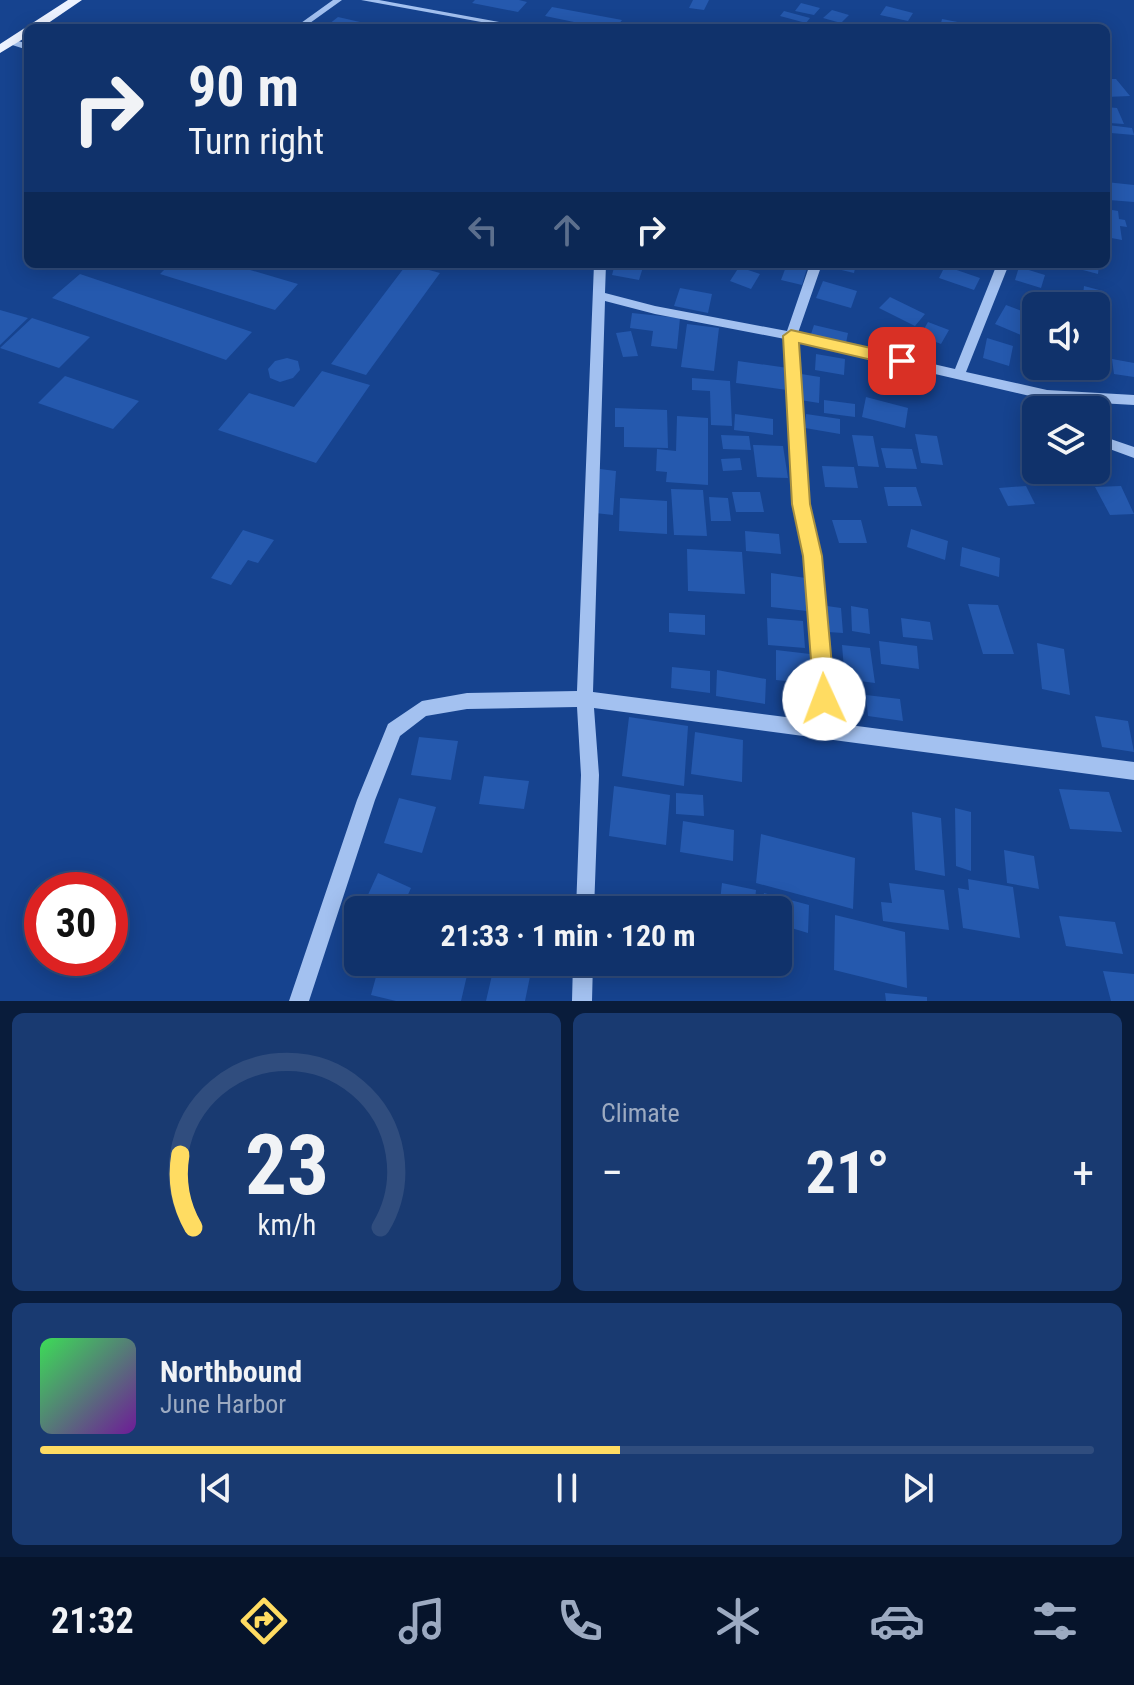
<!DOCTYPE html>
<meta charset="utf-8">
<style>
:root{--surface:#10326b;--page:#193a71;--text:#f1f3f6;--muted:#9caac1;--line:#304d7e;--accent:#ffdc62}
body{margin:0;font-family:"Roboto Condensed",sans-serif;background:var(--page);color:var(--text);height:100vh;display:flex;flex-direction:column;font-size:30px;white-space:nowrap}
*{box-sizing:border-box;margin:0}
p{font-size:26px;color:var(--muted)}
.icon{flex:none;width:44px;height:44px;fill:none;stroke:currentColor;stroke-width:2;stroke-linecap:round;stroke-linejoin:round}
.map{position:relative;height:1001px;overflow:hidden}
.sheet{display:flex;flex-direction:column;gap:12px;padding:12px;background:#091c3b;flex:1}
.sheet>*{flex:none}
.top-card{position:absolute;left:24px;top:24px;width:1086px;height:244px;border-radius:12px;box-shadow:0 4px 20px #0003,0 0 0 2px var(--line);background:#10326b;color:var(--text);overflow:hidden}
.tools{position:absolute;left:1022px;top:292px;display:grid;gap:16px}
.tools a{display:grid;place-items:center;width:88px;height:88px;border-radius:12px;background:var(--surface);box-shadow:0 4px 20px #0003,0 0 0 2px var(--line);font-size:40px}
.speed{position:absolute;left:24px;top:872px;display:flex;gap:16px;font-size:40px;font-weight:700;text-align:center}
.speed>*{display:grid;place-content:center;width:104px;height:104px;border-radius:50%;background:var(--surface);box-shadow:0 4px 20px #0003,0 0 0 2px var(--line);line-height:1}
.speed .limit{border:12px solid #d22;background:#fff;color:#111}
.pin{position:absolute;display:grid;place-items:center;width:68px;height:68px;color:#fff;margin:-34px;border-radius:16px;box-shadow:0 4px 12px #0006}
.me{position:absolute;width:88px;margin:-44px;rotate:358deg;stroke-linejoin:round;filter:drop-shadow(0 0 6px #0008)}
.turn{display:flex;align-items:center;gap:28px;height:168px;padding:0 32px;font-size:36px}
.turn .icon{width:104px;height:104px;stroke-width:2.5}
.turn b{display:block;font-size:56px;line-height:68px}
.lanes{display:flex;align-items:center;height:76px;padding:0 32px;background:#0003;justify-content:center;gap:40px;direction:ltr}
.lanes .off{opacity:.35}
.big{font-size:60px;font-weight:700;line-height:1.1}
.sheet .widget{flex:1;display:flex;flex-direction:column;justify-content:center;gap:12px;min-width:0;padding:0 28px;border-radius:12px;background:var(--page)}
.sheet .dial{align-items:center;gap:0}
.dial svg{height:208px;overflow:visible;fill:none;stroke:var(--line);stroke-width:7;stroke-linecap:round;text-anchor:middle}
.dial text{fill:var(--text);stroke:none}
.song{display:flex;align-items:center;gap:24px}
.cover{width:96px;height:96px;border-radius:12px;background:linear-gradient(135deg,hsl(130 70% 55%),hsl(280 70% 35%))}
.played{height:8px;border-radius:4px;background:linear-gradient(90deg,var(--accent) 55%,var(--line) 55%)}
.keys{display:flex;justify-content:space-around;direction:ltr}
.heat{display:flex;justify-content:space-between;align-items:center;font-size:44px;direction:ltr}
.sheet .tiles{flex:1;display:grid;gap:12px;grid-template-columns:1fr 1fr}
.widget:last-child{grid-column:span 2}
.trip{position:absolute;left:344px;top:896px;width:448px;height:80px;border-radius:12px;background:var(--surface);box-shadow:0 4px 20px #0003,0 0 0 2px var(--line);font-weight:700;line-height:80px;text-align:center}
.menu{display:flex;height:128px;justify-content:space-around;align-items:center;background:#06142b;color:var(--muted)}
.menu .icon{width:56px;height:56px}
.menu .on{color:var(--accent)}
.menu b{font-size:36px;color:var(--text)}
.map>svg:first-child{display:block}
.building{fill:#2559ae}
.lines{fill:none;stroke-linecap:round;stroke-linejoin:round}
.minor{fill:#a3c1f0;fill-rule:evenodd}
.major{fill:#ecf2ff;fill-rule:evenodd}
.route{fill:#ffdc62;stroke:#a68f40;stroke-width:2}
</style>
<div class="map">
<svg width="1134" height="1001" viewBox="0 0 1134 1001">
<rect width="100%" height="100%" fill="#16438f"/>
<!-- building -->
<path class="building" d="M 475,0 L 519,0 L 527,2 L 518,12 L 472,3 Z
M 693,0 L 709,0 L 704,10 L 689,8 Z
M 801,3 L 820,8 L 814,15 L 795,11 Z
M 886,6 L 913,13 L 908,21 L 880,15 Z
M 552,7 L 622,20 L 616,28 L 603,28 L 545,16 Z
M 832,10 L 849,15 L 841,23 L 823,18 Z
M 784,11 L 810,18 L 806,23 L 780,16 Z
M 338,17 L 382,27 L 382,28 L 324,28 Z
M 942,19 L 968,24 L 967,28 L 940,27 Z
M 1106,79 L 1116,79 L 1130,96 L 1106,97 Z
M 1106,107 L 1117,108 L 1124,124 L 1109,123 Z
M 1108,125 L 1132,128 L 1134,135 L 1111,133 Z
M 1106,182 L 1134,185 L 1134,202 L 1109,200 Z
M 1106,209 L 1118,211 L 1119,219 L 1125,220 L 1127,227 L 1120,226 L 1122,240 L 1106,237 Z
M 170,264 L 230,264 L 298,284 L 275,310 L 160,274 Z
M 407,264 L 440,273 L 366,375 L 331,364 Z
M 615,264 L 644,264 L 639,280 L 612,275 Z
M 787,264 L 807,268 L 802,285 L 781,280 Z
M 830,264 L 856,264 L 854,273 L 829,267 Z
M 1064,264 L 1099,264 L 1098,274 L 1064,265 Z
M 945,266 L 980,278 L 974,290 L 939,278 Z
M 739,267 L 760,274 L 751,289 L 730,281 Z
M 1019,267 L 1045,275 L 1041,288 L 1015,280 Z
M 80,274 L 252,332 L 226,360 L 52,298 Z
M 823,281 L 857,291 L 851,308 L 816,298 Z
M 1084,286 L 1103,291 L 1101,308 L 1082,303 Z
M 680,288 L 712,294 L 708,313 L 674,306 Z
M 890,297 L 925,314 L 915,326 L 879,308 Z
M 1006,305 L 1032,315 L 1021,335 L 995,324 Z
M 0,310 L 28,318 L 0,345 Z
M 632,313 L 680,318 L 677,349 L 651,346 L 653,331 L 630,328 Z
M 32,318 L 90,337 L 59,368 L 0,348 Z
M 928,322 L 949,330 L 941,344 L 920,336 Z
M 687,324 L 719,328 L 714,371 L 681,367 Z
M 814,325 L 848,333 L 846,343 L 811,334 Z
M 631,331 L 638,356 L 623,357 L 616,333 Z
M 987,338 L 1013,346 L 1009,366 L 983,358 Z
M 816,354 L 845,359 L 844,375 L 815,370 Z
M 287,358 L 298,361 L 300,370 L 293,378 L 280,382 L 270,378 L 268,369 L 275,361 Z
M 1112,359 L 1134,363 L 1134,377 L 1114,374 Z
M 738,361 L 788,368 L 787,390 L 736,383 Z
M 1042,366 L 1087,366 L 1087,378 L 1042,367 Z
M 322,371 L 370,385 L 316,463 L 218,430 L 249,393 L 294,407 Z
M 801,374 L 820,377 L 819,403 L 800,400 Z
M 65,376 L 139,401 L 113,429 L 38,403 Z
M 692,378 L 730,381 L 732,426 L 711,425 L 710,391 L 692,390 Z
M 866,397 L 908,408 L 905,428 L 862,417 Z
M 824,400 L 855,404 L 855,417 L 824,413 Z
M 615,408 L 667,410 L 668,448 L 624,447 L 624,427 L 615,427 Z
M 735,414 L 773,419 L 773,435 L 734,430 Z
M 806,414 L 840,419 L 840,434 L 805,428 Z
M 677,416 L 708,418 L 708,485 L 666,482 L 667,472 L 656,471 L 657,449 L 676,451 Z
M 915,434 L 937,436 L 943,465 L 921,463 Z
M 721,435 L 749,436 L 751,450 L 723,449 Z
M 852,435 L 873,436 L 879,467 L 858,466 Z
M 753,445 L 783,446 L 788,478 L 757,477 Z
M 881,448 L 912,449 L 917,469 L 886,468 Z
M 740,458 L 742,470 L 723,471 L 721,459 Z
M 822,466 L 854,467 L 858,488 L 825,487 Z
M 600,469 L 616,471 L 613,515 L 595,513 Z
M 1026,486 L 1035,504 L 1008,506 L 999,488 Z
M 1121,486 L 1134,514 L 1110,515 L 1095,487 Z
M 884,487 L 916,487 L 922,506 L 888,506 Z
M 671,489 L 703,490 L 707,536 L 674,535 Z
M 732,492 L 760,492 L 764,512 L 736,512 Z
M 709,497 L 728,498 L 731,521 L 711,521 Z
M 620,498 L 667,501 L 667,534 L 619,531 Z
M 832,520 L 861,520 L 867,543 L 839,543 Z
M 911,529 L 948,541 L 945,560 L 907,547 Z
M 243,530 L 274,540 L 258,563 L 248,560 L 231,585 L 211,578 Z
M 745,531 L 779,534 L 781,554 L 746,551 Z
M 962,547 L 1000,558 L 999,577 L 960,566 Z
M 687,549 L 742,552 L 745,594 L 688,591 Z
M 771,573 L 806,578 L 807,611 L 771,607 Z
M 968,604 L 998,605 L 1014,654 L 983,654 Z
M 827,606 L 841,608 L 843,633 L 828,632 Z
M 851,606 L 868,609 L 870,634 L 852,631 Z
M 669,613 L 705,615 L 705,635 L 669,632 Z
M 767,618 L 803,621 L 805,648 L 768,645 Z
M 901,618 L 930,622 L 933,640 L 903,637 Z
M 879,641 L 917,646 L 919,669 L 881,664 Z
M 1037,643 L 1064,649 L 1070,695 L 1042,689 Z
M 842,645 L 870,648 L 875,683 L 860,681 L 864,712 L 842,709 L 839,680 L 845,681 Z
M 776,650 L 810,654 L 812,684 L 776,680 Z
M 672,667 L 710,671 L 710,693 L 671,688 Z
M 717,670 L 766,679 L 765,704 L 716,696 Z
M 866,695 L 900,699 L 903,721 L 868,716 Z
M 1095,716 L 1128,721 L 1134,752 L 1102,747 Z
M 629,717 L 688,726 L 684,786 L 622,776 Z
M 695,732 L 743,740 L 742,782 L 691,774 Z
M 419,737 L 458,741 L 451,780 L 411,775 Z
M 484,776 L 529,781 L 524,809 L 479,804 Z
M 614,786 L 670,795 L 666,845 L 609,836 Z
M 1059,789 L 1109,792 L 1122,832 L 1070,829 Z
M 676,793 L 703,795 L 704,816 L 676,814 Z
M 399,798 L 436,807 L 422,853 L 384,843 Z
M 955,808 L 971,812 L 971,871 L 956,866 Z
M 912,812 L 941,818 L 945,876 L 915,870 Z
M 683,821 L 734,830 L 733,861 L 680,852 Z
M 761,834 L 855,858 L 853,909 L 756,883 Z
M 1004,850 L 1034,856 L 1039,889 L 1007,883 Z
M 378,873 L 411,888 L 401,910 L 361,910 Z
M 968,879 L 1013,887 L 1020,938 L 963,928 L 958,888 L 969,890 Z
M 722,883 L 756,890 L 754,910 L 719,910 Z
M 889,883 L 944,890 L 949,930 L 883,921 L 881,902 L 892,903 Z
M 764,893 L 809,905 L 808,933 L 778,924 L 778,910 L 762,910 Z
M 835,915 L 905,932 L 907,988 L 834,970 Z
M 1059,916 L 1115,922 L 1123,954 L 1066,946 Z
M 380,962 L 430,962 L 468,971 L 461,1001 L 396,1001 L 371,995 Z
M 495,962 L 533,962 L 525,1001 L 486,1001 Z
M 1103,971 L 1134,974 L 1134,1001 L 1111,1001 Z
M 885,993 L 927,997 L 927,1001 L 886,1001 Z"/>
<g class="lines">
<!-- minor -->
<path class="minor" d="M 333,0 L 342,0 L 303,28 L 294,28 Z
M 361,0 L 379,0 L 532,28 L 514,28 Z
M 12,39 L 28,44 L 28,50 L 9,44 L 8,42 Z
M 594,264 L 606,264 L 605,293 L 655,306 L 787,331 L 810,264 L 822,264 L 798,333 L 955,369 L 997,264 L 1009,264 L 966,372 L 1047,390 L 1134,395 L 1134,405 L 1047,400 L 797,342 L 808,504 L 820,556 L 830,640 L 834,723 L 1134,762 L 1134,780 L 594,708 L 599,775 L 594,910 L 576,910 L 581,775 L 577,707 L 467,709 L 426,716 L 400,736 L 375,800 L 309,1001 L 289,1001 L 357,800 L 388,724 L 422,701 L 467,693 L 577,691 ZM 605,301 L 655,314 L 785,339 L 794,504 L 806,556 L 814,640 L 817,721 L 593,692 Z
M 1096,434 L 1134,447 L 1134,458 L 1096,444 Z
M 573,962 L 593,962 L 592,1001 L 572,1001 Z"/>
<!-- major -->
<path class="major" d="M 68,0 L 82,0 L 41,28 L 28,28 L 28,36 L 0,53 L 0,44 Z"/>
</g>
<!-- route -->
<path class="route" d="M 791,330 L 902,355 L 910,361 L 902,367 L 799,343 L 810,504 L 822,556 L 835,699 L 832,706 L 824,709 L 817,706 L 814,699 L 803,556 L 792,504 L 783,336 Z"/>
</svg>
<div class="tools">
<a><svg class="icon" aria-label="sound" viewBox="0 0 24 24"><path d="M4 9h4l5-4v14l-5-4H4zM17 9q2 3 0 6"/></svg></a>
<a><svg class="icon" aria-label="layers" viewBox="0 0 24 24"><path d="M12 4l9 5-9 5-9-5zM3 14l9 5 9-5"/></svg></a>
</div>
<div class="speed"><div class="limit">30</div></div>
<div class="pin" style="left:902px;top:361px;background:#d93025"><svg class="icon" aria-label="arrive" viewBox="0 0 24 24"><path d="M6 21V4h12l-3 4 3 4H6"/></svg></div>
<svg class="me" style="left:824px;top:699px" viewBox="-20 -20 40 40"><circle r="19" fill="#fff"/><path d="M0-13L10 11 0 6-10 11z" fill="#ffdc62"/></svg>
<div class="trip">21:33 · 1 min · 120 m</div>
<div class="top-card">
<div class="turn"><svg class="icon" aria-label="right" viewBox="0 0 24 24"><path d="M7 20v-9h11M14 6l5 5-5 5"/></svg><div><b>90 m</b>Turn right</div></div>
<div class="lanes"><svg class="icon off" aria-label="left" viewBox="0 0 24 24"><path d="M17 20v-9H6M10 6l-5 5 5 5"/></svg><svg class="icon off" aria-label="ahead" viewBox="0 0 24 24"><path d="M12 20V5M6 11l6-6 6 6"/></svg><svg class="icon" aria-label="right" viewBox="0 0 24 24"><path d="M7 20v-9h11M14 6l5 5-5 5"/></svg></div>
</div>
</div>
<section class="sheet">
<div class="tiles">
<div class="widget dial"><svg viewBox="0 0 100 80">
<path d="M14 69A42 42 0 1 1 86 69"/>
<path d="M14 69A42 42 0 0 1 9 41" stroke="#ffdc62"/>
<text x="50" y="56" font-size="32" font-weight="700">23</text>
<text x="50" y="72" font-size="11">km/h</text>
</svg></div>
<div class="widget"><p>Climate</p>
<div class="heat"><a>−</a><b class="big">21°</b><a>+</a></div>
</div>
<div class="widget">
<div class="song"><i class="cover"></i><div><b>Northbound</b><p>June Harbor</p></div></div>
<div class="played"></div>
<div class="keys"><svg class="icon" aria-label="previous" viewBox="0 0 24 24"><path d="M18 5L8 12l10 7zM5 5v14"/></svg><svg class="icon" aria-label="pause" viewBox="0 0 24 24"><path d="M8 5v14M16 5v14"/></svg><svg class="icon" aria-label="next" viewBox="0 0 24 24"><path d="M6 5l10 7-10 7zM19 5v14"/></svg></div>
</div>
</div>
</section>
<nav class="menu">
<b>21:32</b>
<svg class="icon on" aria-label="directions" viewBox="0 0 24 24"><path d="M12 3l9 9-9 9-9-9zM9 14v-3h6M13 9l2 2-2 2"/></svg>
<svg class="icon" aria-label="music" viewBox="0 0 24 24"><path d="M9 18V5l10-2v13"/><circle cx="6" cy="18" r="3"/><circle cx="16" cy="16" r="3"/></svg>
<svg class="icon" aria-label="phone" viewBox="0 0 24 24"><path d="M5 4h4l2 5-3 2q2 4 5 5l2-3 5 2v4C11 20 4 13 5 4z"/></svg>
<svg class="icon" aria-label="climate" viewBox="0 0 24 24"><path d="M12 3v18M4 7l16 10M4 17L20 7"/></svg>
<svg class="icon" aria-label="car" viewBox="0 0 24 24"><path d="M5 17H2v-5l4-1 3-4h7l3 4 3 1v5h-3M9 17h6M6 11h13"/><circle cx="7" cy="17" r="2"/><circle cx="17" cy="17" r="2"/></svg>
<svg class="icon" aria-label="filters" viewBox="0 0 24 24"><path d="M4 7h16M4 17h16"/><circle cx="9" cy="7" r="2"/><circle cx="15" cy="17" r="2"/></svg>
</nav>
